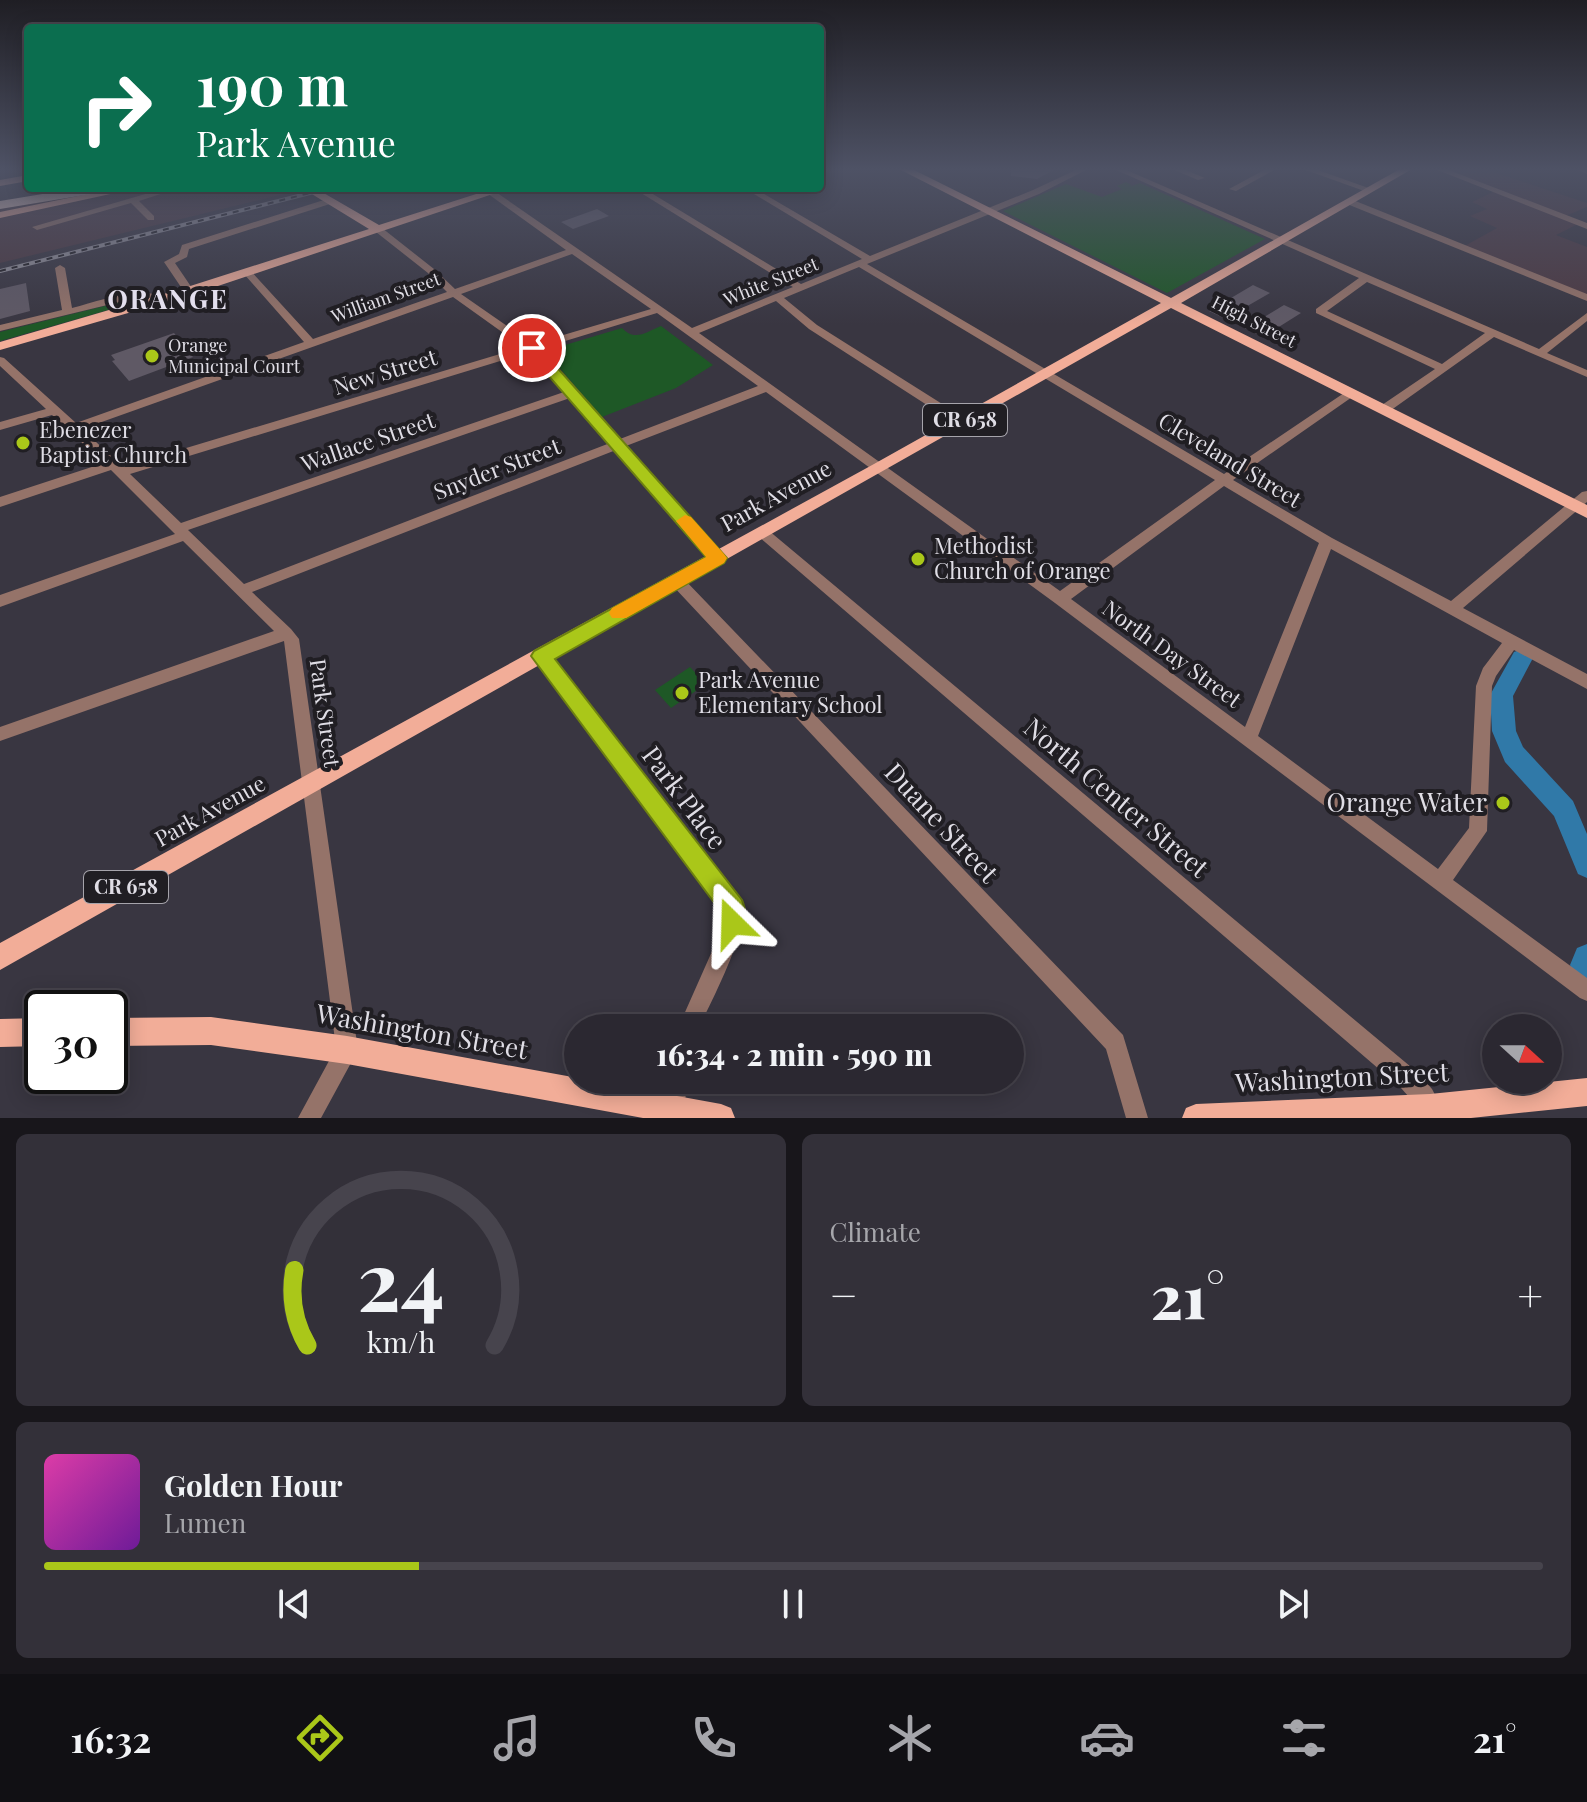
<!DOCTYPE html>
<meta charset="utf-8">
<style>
:root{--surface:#2b2831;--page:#333039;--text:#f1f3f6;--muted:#a6a6ab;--line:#47444d;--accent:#aac719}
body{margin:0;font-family:"Playfair Display",serif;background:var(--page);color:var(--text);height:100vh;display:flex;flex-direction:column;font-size:30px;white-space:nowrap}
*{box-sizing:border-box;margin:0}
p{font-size:26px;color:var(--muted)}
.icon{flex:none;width:44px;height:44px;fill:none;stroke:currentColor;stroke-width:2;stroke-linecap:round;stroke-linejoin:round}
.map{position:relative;height:1118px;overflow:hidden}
.side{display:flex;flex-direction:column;gap:16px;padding:16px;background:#18161b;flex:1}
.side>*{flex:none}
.top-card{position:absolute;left:24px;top:24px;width:800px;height:168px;border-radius:8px;box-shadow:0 4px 20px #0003,0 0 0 2px var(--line);background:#0b6e4f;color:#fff;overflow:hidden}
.needle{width:52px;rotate:111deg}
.controls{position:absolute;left:1482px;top:1014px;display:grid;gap:16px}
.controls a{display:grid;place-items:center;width:80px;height:80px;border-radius:50%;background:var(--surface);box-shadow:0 4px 20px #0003,0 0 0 2px var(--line);font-size:40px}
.speed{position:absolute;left:24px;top:990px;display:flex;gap:16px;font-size:40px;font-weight:700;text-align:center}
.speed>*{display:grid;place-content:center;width:104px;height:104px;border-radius:50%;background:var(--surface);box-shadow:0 4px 20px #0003,0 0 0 2px var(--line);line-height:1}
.speed .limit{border:4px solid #111;border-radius:12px;background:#fff;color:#111}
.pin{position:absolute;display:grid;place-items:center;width:68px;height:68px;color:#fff;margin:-34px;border:4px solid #fff;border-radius:50%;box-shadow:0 2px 8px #0007}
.me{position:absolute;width:88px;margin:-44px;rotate:338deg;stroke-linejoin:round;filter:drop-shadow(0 0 6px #0008)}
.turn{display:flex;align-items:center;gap:28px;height:168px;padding:0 40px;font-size:36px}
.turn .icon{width:104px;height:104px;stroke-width:2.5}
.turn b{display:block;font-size:56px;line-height:68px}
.big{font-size:60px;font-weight:800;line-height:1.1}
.side .tile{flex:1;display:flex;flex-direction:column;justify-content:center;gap:12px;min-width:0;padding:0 28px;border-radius:12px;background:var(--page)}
.side .dial{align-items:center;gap:0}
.dial svg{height:208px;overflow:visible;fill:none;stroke:var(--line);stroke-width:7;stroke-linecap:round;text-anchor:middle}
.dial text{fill:var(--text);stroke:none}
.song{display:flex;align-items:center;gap:24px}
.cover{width:96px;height:96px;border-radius:12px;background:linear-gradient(135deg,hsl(320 70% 55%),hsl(280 70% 35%))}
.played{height:8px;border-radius:4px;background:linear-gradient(90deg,var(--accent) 25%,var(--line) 25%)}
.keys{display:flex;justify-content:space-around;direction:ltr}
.heat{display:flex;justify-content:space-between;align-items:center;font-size:44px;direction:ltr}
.side .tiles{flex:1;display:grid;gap:16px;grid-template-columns:1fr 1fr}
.tile:last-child{grid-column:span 2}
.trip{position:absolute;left:564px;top:1014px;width:460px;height:80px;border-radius:40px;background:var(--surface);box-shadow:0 4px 20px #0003,0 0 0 2px var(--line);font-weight:800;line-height:80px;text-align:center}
.tab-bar{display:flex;height:128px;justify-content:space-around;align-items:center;background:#111014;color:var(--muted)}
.tab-bar .icon{width:56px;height:56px}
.tab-bar .selected{color:var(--accent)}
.tab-bar b{font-size:36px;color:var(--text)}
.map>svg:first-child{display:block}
.industrial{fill:#4c3942}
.green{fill:#1e5826}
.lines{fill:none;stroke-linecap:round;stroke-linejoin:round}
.river{fill:#3079a8;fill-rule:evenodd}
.building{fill:#5f5965}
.minor{fill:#957369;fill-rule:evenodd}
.major{fill:#f2ad98;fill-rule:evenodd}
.highway{fill:#f4d2c8;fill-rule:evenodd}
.rail-casing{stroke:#918f98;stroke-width:4}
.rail{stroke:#201e23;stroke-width:2;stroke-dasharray:6;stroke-linecap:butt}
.route{fill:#aac719;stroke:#6e8110;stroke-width:2}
.slow{fill:#f59e0b}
.poi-dot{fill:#aac719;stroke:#201e23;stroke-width:3}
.labels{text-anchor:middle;stroke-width:8;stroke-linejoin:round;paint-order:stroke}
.far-street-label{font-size:18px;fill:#dfdde5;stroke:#201e23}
.far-poi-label{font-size:18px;fill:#dfdde5;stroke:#201e23;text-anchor:start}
.shield{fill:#201e23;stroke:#a6a4ab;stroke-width:2}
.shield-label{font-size:20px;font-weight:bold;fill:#dfdde5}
.street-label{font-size:22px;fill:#dfdde5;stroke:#201e23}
.poi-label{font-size:22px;fill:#dfdde5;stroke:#201e23;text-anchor:start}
.far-district-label{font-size:26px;font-weight:bold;letter-spacing:2px;fill:#e3dfee;stroke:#201e23}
.near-street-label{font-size:26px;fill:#dfdde5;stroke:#201e23}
.near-poi-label{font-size:26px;fill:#dfdde5;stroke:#201e23;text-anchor:end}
</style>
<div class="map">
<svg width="1587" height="1118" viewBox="0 0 1587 1118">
<rect width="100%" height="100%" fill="#393641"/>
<!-- industrial -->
<path class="industrial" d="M 1438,169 L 1484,169 L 1587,203 L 1587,207 L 1563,217 L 1578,224 L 1556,235 L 1587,247 L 1587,295 L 1461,248 L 1497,228 L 1470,216 L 1487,209 L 1472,202 L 1495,191 Z
M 100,188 L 309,188 L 0,263 L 0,208 Z"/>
<!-- green -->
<path class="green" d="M 1126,182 L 1132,185 L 1129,187 L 1140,183 L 1265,239 L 1167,293 L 1003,211 L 1066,184 L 1102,197 L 1122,189 L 1117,186 Z
M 133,299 L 136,300 L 129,304 L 0,341 L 0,332 Z
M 661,326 L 713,365 L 676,388 L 602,417 L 545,351 L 622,328 C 635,342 646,332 661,326 Z
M 690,667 L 706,684 L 671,708 L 655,690 Z"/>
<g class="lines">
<!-- river -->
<path class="river" d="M 1522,649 L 1530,652 L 1533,658 L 1513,696 L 1516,731 L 1523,747 L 1573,801 L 1587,834 L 1587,878 L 1578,874 L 1554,816 L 1505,762 L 1492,731 L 1490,695 L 1514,652 Z
M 1587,944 L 1587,978 L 1584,979 L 1574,975 L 1570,965 L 1577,948 Z"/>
</g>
<!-- building -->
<path class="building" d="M 1011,169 L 1056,169 L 1037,179 L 1011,176 Z
M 597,209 L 609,216 L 573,229 L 561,222 Z
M 26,283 L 30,311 L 0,319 L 0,289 Z
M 1253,285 L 1270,293 L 1237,312 L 1256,322 L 1284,305 L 1301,313 L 1263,337 L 1209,311 Z
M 174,333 L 193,357 L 129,381 L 112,361 L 115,360 L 111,355 Z"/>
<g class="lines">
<!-- minor -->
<path class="minor" d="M 1078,169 L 1088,169 L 1039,194 L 867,264 L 1224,474 L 1347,391 L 1355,391 L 1355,395 L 1233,480 L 1332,538 L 1451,601 L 1582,492 L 1587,491 L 1587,502 L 1463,608 L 1587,674 L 1587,689 L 1514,650 L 1496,676 L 1492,686 L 1487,831 L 1453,880 L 1587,978 L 1587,1001 L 1580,998 L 1055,603 L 766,392 L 626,446 L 723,554 L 725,558 L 723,562 L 713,562 L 616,450 L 252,592 L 291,629 L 299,639 L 358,1050 L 321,1118 L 298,1118 L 336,1048 L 284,641 L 0,741 L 0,727 L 274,631 L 183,541 L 0,607 L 0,595 L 175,534 L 111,470 L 0,507 L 0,497 L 104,463 L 52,415 L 0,430 L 0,422 L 46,409 L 0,366 L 0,357 L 4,358 L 76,423 L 304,342 L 244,274 L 244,270 L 250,270 L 313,339 L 447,292 L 428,273 L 376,232 L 376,228 L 382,228 L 434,269 L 455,289 L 566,250 L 480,188 L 490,188 L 692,328 L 793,287 L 633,188 L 643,188 L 801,284 L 862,259 L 744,188 L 754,188 L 870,256 L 1033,190 ZM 572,254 L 651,309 L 533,344 L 461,294 ZM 859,267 L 1215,480 L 1060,591 L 699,333 L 776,301 L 809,329 L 958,425 L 966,425 L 968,422 L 966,419 L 817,325 L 784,298 ZM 453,297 L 523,347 L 123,467 L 82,429 ZM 657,313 L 758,386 L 620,439 L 539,349 ZM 530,352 L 564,392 L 181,523 L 130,474 ZM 570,398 L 610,443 L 244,584 L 188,530 ZM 1224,486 L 1319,543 L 1245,727 L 1071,599 ZM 1331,549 L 1502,643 L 1483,668 L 1476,686 L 1469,828 L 1438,869 L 1258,736 Z
M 1114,169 L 1124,169 L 1539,349 L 1587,313 L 1587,321 L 1547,353 L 1587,370 L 1587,377 L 1494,337 L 1387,413 L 1379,413 L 1379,407 L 1435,369 L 1316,313 L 1316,309 L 1359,278 ZM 1367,282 L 1485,333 L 1442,364 L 1327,311 Z
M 1172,169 L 1183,169 L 1205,178 L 1198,180 Z
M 1266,169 L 1276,169 L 1236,191 L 1229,189 Z
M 1303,169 L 1315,169 L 1374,190 L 1367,192 Z
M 1435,169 L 1446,169 L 1587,223 L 1587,229 Z
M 1576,169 L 1587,169 L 1587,174 Z
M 166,188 L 179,188 L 139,201 L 154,216 L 154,220 L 148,220 L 131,203 L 37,230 L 32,227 Z
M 330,198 L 333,199 L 333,203 L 189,249 L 187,257 L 175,263 L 194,291 L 193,293 L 185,293 L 164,262 L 179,254 L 182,245 Z
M 1347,200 L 1353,200 L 1587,294 L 1587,301 L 1347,204 Z
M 60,265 L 65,268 L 72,308 C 100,301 141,284 168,299 L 163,302 L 132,299 L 0,331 L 0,325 L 62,310 L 55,268 Z
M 763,528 L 768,530 L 1417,1072 L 1432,1089 L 1447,1118 L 1424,1118 L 1416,1105 L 1401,1088 L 758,536 L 756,533 Z
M 677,576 L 682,577 L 1123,1035 L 1148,1118 L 1126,1118 L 1106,1049 L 672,585 L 670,581 L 672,577 Z
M 541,650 L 546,652 L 740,902 C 751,929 711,1001 699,1028 L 678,1028 L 721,931 L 723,912 L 536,660 L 533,656 L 536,652 Z
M 664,1080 L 686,1080 L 685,1118 L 663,1118 Z"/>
<!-- major -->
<path class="major" d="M 899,169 L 912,169 L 1171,298 L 1400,169 L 1412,169 L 1181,303 L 1587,505 L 1587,518 L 1171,308 L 0,970 L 0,943 L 874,464 L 1161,303 Z
M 28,175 L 28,181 L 0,186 L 0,180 Z
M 117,188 L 138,188 L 0,218 L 0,212 Z
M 302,188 L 315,188 L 379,225 L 495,188 L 511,188 L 194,294 L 0,350 L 0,342 L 184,288 L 369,229 Z
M 211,1017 L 347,1036 L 721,1104 L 731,1108 L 735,1118 L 643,1118 L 347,1064 L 211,1045 L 110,1046 L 110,1018 Z
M 42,1018 L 42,1046 L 0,1047 L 0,1019 Z
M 1587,1078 L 1587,1106 L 1471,1118 L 1182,1118 L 1186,1108 L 1196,1104 L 1430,1094 Z"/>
<!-- highway -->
<path class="highway" d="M 79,188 L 110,188 L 103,192 L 0,209 L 0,201 Z"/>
<defs>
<path id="rail" d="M 0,271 L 330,188"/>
</defs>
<!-- rail casing -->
<use href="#rail" class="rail-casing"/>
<!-- rail -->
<use href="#rail" class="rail"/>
</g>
<!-- sky -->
<linearGradient id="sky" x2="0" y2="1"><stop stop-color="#1f1e24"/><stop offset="0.52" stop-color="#4e5265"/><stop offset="1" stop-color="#4e5265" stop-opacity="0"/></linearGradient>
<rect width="1587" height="325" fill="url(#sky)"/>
<!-- route -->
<path class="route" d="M 532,344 L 537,345 L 727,558 L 724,563 L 555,659 L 742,900 C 747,912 746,921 741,932 L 732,936 L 723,932 L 719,923 L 721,912 L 531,656 L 534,651 L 706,557 L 527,351 L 525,348 Z"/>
<!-- slow -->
<path class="slow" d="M 685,515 L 691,517 L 724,554 L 727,558 L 724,563 L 626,618 L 612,618 L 609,613 L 612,608 L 706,557 L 676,521 Z"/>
<!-- markers -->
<g class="poi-dot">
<circle cx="152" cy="356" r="8"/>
<circle cx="23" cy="443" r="8"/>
<circle cx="918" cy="559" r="8"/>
<circle cx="682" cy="693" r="8"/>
<circle cx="1503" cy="803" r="8"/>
</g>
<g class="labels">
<!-- far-street labels -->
<g class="far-street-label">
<text transform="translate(771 282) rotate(-22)" y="6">White Street</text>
<text transform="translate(386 298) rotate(-20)" y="6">William Street</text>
<text transform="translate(1254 322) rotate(27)" y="6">High Street</text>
</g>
<!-- far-poi labels -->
<g class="far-poi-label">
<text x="168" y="352">Orange<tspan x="168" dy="21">Municipal Court</tspan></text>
</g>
<!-- shield labels -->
<g class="shield">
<rect x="923" y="404" width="84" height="32" rx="6"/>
<rect x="84" y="871" width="84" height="32" rx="6"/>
</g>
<g class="shield-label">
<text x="965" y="427">CR 658</text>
<text x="126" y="894">CR 658</text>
</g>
<!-- street labels -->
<g class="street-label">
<text transform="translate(385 372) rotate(-17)" y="8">New Street</text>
<text transform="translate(368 442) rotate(-19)" y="8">Wallace Street</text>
<text transform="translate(1230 460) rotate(31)" y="8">Cleveland Street</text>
<text transform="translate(497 469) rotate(-21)" y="8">Snyder Street</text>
<text transform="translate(776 496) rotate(-29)" y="8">Park Avenue</text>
<text transform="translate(1172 654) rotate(36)" y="8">North Day Street</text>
<text transform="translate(325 713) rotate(82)" y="8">Park Street</text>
<text transform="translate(210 811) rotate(-29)" y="8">Park Avenue</text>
</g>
<!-- poi labels -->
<g class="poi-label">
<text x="39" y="438">Ebenezer<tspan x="39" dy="25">Baptist Church</tspan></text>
<text x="934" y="554">Methodist<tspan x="934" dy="25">Church of Orange</tspan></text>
<text x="698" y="688">Park Avenue<tspan x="698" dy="25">Elementary School</tspan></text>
</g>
<!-- far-district labels -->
<g class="far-district-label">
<text x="168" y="309">ORANGE</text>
</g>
<!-- near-street labels -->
<g class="near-street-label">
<text transform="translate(684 798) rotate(53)" y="9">Park Place</text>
<text transform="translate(1116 798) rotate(40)" y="9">North Center Street</text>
<text transform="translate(941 823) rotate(47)" y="9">Duane Street</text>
<text transform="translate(422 1032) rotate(10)" y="9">Washington Street</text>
<text transform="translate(1342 1078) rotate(-3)" y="9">Washington Street</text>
</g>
<!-- near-poi labels -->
<g class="near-poi-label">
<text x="1487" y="812">Orange Water</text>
</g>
</g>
</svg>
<div class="controls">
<a><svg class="needle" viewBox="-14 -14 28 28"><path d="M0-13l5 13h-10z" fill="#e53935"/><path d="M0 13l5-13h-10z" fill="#a6a6ab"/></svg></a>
</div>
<div class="speed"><div class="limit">30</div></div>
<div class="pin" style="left:532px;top:348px;background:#d93025"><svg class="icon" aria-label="arrive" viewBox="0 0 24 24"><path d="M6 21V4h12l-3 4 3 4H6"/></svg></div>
<svg class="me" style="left:732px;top:923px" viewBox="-20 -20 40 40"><path d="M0-17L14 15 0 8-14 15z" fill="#aac719" stroke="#fff" stroke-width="4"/></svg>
<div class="trip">16:34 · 2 min · 590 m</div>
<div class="top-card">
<div class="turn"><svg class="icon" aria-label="right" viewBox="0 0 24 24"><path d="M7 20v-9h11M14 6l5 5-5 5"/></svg><div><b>190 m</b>Park Avenue</div></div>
</div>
</div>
<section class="side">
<div class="tiles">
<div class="tile dial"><svg viewBox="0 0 100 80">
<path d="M14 69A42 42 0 1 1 86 69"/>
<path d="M14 69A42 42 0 0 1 9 40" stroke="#aac719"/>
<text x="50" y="56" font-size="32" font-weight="700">24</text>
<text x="50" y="72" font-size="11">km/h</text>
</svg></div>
<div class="tile"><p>Climate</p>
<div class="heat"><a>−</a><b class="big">21°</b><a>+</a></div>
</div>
<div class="tile">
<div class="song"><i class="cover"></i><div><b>Golden Hour</b><p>Lumen</p></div></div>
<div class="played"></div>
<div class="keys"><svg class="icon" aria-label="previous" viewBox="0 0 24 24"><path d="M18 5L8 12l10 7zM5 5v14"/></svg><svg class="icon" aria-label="pause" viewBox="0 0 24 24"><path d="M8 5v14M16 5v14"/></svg><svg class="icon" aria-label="next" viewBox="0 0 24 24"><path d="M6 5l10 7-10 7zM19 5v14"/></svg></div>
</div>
</div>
</section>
<nav class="tab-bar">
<b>16:32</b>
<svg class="icon selected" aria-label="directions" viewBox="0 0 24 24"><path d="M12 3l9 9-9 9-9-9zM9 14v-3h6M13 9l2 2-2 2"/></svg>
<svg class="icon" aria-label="music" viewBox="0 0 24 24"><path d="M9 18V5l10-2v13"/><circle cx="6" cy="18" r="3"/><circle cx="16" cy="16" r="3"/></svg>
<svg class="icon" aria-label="phone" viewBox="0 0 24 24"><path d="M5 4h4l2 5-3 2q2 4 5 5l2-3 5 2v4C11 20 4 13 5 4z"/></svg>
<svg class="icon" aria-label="climate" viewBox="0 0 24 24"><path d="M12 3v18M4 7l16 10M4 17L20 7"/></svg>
<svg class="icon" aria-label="car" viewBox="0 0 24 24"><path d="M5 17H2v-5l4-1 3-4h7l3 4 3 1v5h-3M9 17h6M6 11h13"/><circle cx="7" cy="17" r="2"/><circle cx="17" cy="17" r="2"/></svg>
<svg class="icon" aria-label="filters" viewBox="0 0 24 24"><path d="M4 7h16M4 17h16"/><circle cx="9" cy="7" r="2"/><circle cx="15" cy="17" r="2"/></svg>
<b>21°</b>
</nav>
